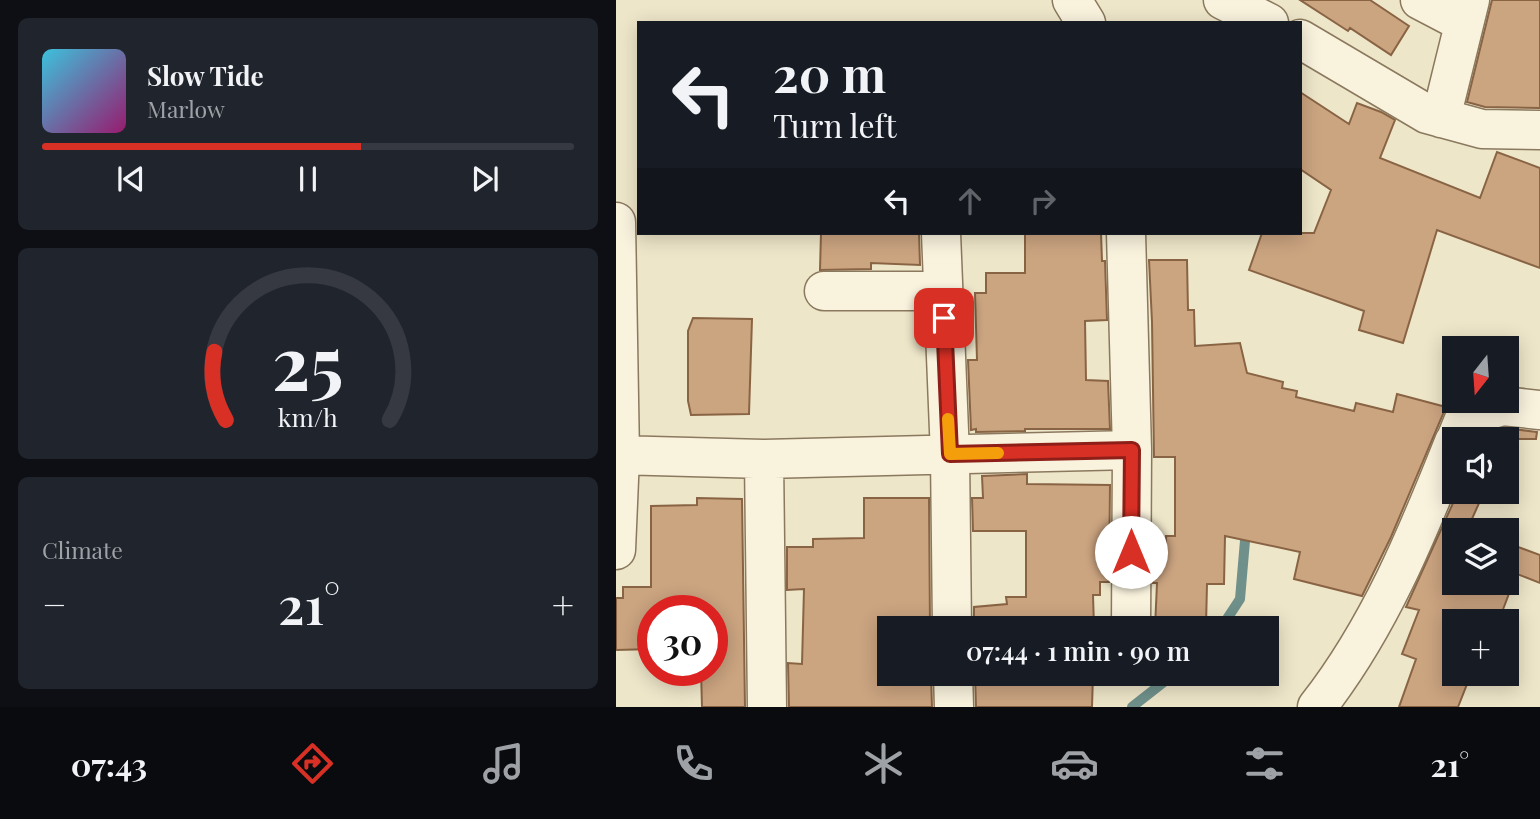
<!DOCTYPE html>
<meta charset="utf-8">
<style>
:root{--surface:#171b24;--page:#20242c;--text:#f1f3f6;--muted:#9ea1a6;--line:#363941;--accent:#d93025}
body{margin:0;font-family:"Playfair Display",serif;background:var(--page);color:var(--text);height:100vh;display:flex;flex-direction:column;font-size:26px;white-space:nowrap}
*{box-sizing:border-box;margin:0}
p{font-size:23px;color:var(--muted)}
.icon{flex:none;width:38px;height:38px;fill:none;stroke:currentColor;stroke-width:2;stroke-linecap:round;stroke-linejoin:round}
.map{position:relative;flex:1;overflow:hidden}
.sheet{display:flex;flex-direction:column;gap:18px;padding:18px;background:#0d0f14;width:616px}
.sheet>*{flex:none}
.banner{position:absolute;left:21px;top:21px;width:665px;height:214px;border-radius:0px;box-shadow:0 4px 18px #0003;background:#171b24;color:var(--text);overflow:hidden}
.needle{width:46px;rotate:197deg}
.fabs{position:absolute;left:826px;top:336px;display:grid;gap:14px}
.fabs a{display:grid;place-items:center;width:77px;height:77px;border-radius:0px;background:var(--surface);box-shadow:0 4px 18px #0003;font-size:35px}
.speed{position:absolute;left:21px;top:595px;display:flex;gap:14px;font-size:35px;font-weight:700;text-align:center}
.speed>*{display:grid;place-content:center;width:91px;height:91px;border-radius:50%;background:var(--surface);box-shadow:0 4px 18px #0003;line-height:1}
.speed .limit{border:10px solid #d22;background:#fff;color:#111}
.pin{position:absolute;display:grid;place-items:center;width:60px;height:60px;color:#fff;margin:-30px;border-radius:14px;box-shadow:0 4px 10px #0006}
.me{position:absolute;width:77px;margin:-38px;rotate:0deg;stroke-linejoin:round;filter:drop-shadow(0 0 5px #0008)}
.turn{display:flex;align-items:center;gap:24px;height:147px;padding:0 21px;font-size:32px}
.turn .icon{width:91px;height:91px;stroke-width:2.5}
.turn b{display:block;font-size:49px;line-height:60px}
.lanes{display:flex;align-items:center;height:66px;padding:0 21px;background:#0003;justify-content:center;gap:35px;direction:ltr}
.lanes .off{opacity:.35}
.big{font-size:52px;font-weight:600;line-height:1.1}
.sheet .widget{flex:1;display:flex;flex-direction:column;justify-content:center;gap:10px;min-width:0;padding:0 24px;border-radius:10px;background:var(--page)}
.sheet .dial{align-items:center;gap:0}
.dial svg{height:182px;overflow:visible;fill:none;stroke:var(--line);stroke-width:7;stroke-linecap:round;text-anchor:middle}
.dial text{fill:var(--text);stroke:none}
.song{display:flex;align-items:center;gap:21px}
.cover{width:84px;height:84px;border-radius:10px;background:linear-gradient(135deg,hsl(190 70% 55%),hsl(320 70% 35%))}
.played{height:7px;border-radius:4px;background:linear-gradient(90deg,var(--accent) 60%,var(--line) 60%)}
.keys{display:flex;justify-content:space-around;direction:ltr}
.heat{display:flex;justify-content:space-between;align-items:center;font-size:38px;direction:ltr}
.trip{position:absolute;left:261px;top:616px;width:402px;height:70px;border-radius:0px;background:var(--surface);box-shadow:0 4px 18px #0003;font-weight:600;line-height:70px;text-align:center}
.dock{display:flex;height:112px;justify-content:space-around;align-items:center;background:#090b0e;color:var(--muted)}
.dock .icon{width:49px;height:49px}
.dock .current{color:var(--accent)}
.dock b{font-size:32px;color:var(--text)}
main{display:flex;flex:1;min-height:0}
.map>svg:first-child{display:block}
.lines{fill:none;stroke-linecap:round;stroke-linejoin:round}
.stream{stroke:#70918b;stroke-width:10}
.building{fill:#cba480;stroke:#896444;stroke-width:2}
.minor-casing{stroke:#8a795e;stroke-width:41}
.minor{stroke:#f9f2dd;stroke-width:38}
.route-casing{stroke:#8d1f18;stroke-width:18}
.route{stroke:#d93025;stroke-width:12}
.slow{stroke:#f59e0b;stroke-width:12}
</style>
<main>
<section class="sheet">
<div class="widget">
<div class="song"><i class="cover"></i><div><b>Slow Tide</b><p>Marlow</p></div></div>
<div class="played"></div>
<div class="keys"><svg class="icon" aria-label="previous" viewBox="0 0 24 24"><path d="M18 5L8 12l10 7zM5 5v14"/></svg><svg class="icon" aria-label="pause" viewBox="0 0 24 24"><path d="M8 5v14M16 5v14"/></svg><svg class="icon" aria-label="next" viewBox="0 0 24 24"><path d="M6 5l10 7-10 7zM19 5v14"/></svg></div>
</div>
<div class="widget dial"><svg viewBox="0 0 100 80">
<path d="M14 69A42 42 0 1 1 86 69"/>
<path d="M14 69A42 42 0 0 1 9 39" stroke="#d93025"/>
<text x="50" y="56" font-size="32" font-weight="700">25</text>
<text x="50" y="72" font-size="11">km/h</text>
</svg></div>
<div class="widget"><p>Climate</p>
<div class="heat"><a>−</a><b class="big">21°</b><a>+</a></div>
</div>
</section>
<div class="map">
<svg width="924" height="707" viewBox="0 0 924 707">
<rect width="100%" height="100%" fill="#eee6c9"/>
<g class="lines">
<!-- stream -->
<path class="stream" d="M 605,628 L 624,599 L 630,529
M 516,707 L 558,674"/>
</g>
<!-- building -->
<path class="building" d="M 684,0 L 754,0 L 793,26 L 775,55 L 734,28 L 732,31 Z
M 876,0 L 924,0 L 924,108 L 869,107 L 851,102 Z
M 684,92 L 733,124 L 741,103 L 765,112 L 779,120 L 764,158 L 864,198 L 881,152 L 924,168 L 924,268 L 821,230 L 787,343 L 743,330 L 748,311 L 633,270 L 646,233 L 698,233 L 715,190 L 684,169 Z
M 205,233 L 303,233 L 304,265 L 255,263 L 255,269 L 204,270 Z
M 409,233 L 485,233 L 486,261 L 489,261 L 491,320 L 469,321 L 470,380 L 492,381 L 494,429 L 409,429 L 409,431 L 360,432 L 360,429 L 355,430 L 352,360 L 361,360 L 359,293 L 370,293 L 370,273 L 409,273 Z
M 533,260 L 571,260 L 572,310 L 578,310 L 579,346 L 624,343 L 631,373 L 667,382 L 666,388 L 681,391 L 680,397 L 738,411 L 740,403 L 777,412 L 781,394 L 830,407 L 775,537 L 746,596 L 678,579 L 684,552 L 609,536 L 608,584 L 591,584 L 590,626 L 578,625 L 578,628 L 539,628 L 541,583 L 537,583 L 537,558 L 550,559 L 550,536 L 559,536 L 559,457 L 538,457 L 536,322 Z
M 77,318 L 136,319 L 133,414 L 75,415 L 72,401 L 72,331 Z
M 889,428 L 921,432 L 920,439 L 864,439 L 865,435 Z
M 411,474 L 411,484 L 494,485 L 493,582 L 484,582 L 484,595 L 477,595 L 478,628 L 358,628 L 358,607 L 391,604 L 390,597 L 410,597 L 410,531 L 357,531 L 356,498 L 367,498 L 366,476 Z
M 842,492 L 868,492 L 851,530 L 838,530 L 838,583 L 897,583 L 883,620 L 876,617 L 874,621 L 838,621 L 838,674 L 855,674 L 842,707 L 783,707 L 800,659 L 786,654 L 803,610 L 790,607 Z
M 81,498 L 126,499 L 129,707 L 86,707 L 85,670 L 96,670 L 96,611 L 37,611 L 37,649 L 0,650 L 0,598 L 7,598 L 7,587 L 35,587 L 35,506 L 81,505 Z
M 248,498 L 313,498 L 314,628 L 273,628 L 273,674 L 315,674 L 316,707 L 173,707 L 172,663 L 186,664 L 188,589 L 171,590 L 171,547 L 197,547 L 197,539 L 248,538 Z
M 891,543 L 924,555 L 924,583 L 891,570 Z
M 359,674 L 477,674 L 476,707 L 360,707 Z"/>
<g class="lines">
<defs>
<path id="minor" d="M 456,0 L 470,23
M 607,0 L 653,23
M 804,0 L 848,23
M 684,39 L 811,114 L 866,129 L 924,130
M 825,118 L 854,0
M 0,222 L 4,456 L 0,550
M 325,233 L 334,455 L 336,628
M 510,233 L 516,450 L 515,628
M 208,291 L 327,291
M 840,439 L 849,417 L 887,406 L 924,410
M 0,455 L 148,459 L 516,450
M 148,459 L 151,707
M 337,674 L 338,707
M 701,707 C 763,628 801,535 838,442"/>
</defs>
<!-- minor casing -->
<use href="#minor" class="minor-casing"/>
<!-- minor -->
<use href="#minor" class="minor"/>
</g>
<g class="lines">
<defs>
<path id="route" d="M 328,318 L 334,454 L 516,450 L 515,552"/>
</defs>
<!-- route casing -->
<use href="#route" class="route-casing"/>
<!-- route -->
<use href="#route" class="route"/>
<!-- slow -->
<path class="slow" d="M 332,419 L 334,454 L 382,453"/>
</g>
</svg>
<div class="fabs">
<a><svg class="needle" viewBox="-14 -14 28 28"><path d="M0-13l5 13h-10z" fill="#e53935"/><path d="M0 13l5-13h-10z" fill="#9ea1a6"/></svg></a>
<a><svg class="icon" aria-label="sound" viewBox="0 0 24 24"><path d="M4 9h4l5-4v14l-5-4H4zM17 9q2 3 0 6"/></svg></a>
<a><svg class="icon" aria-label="layers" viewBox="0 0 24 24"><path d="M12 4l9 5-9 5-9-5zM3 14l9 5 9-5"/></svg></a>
<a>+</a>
</div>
<div class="speed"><div class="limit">30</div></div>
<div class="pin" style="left:328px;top:318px;background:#d93025"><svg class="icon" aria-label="arrive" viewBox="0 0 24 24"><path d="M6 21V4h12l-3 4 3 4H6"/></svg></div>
<svg class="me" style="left:515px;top:552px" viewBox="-20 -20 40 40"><circle r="19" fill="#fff"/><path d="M0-13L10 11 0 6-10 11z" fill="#d93025"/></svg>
<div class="trip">07:44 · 1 min · 90 m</div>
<div class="banner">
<div class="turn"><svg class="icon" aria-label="left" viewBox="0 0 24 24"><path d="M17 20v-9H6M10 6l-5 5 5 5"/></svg><div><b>20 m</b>Turn left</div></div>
<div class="lanes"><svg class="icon" aria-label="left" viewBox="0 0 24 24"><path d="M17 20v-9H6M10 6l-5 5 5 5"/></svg><svg class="icon off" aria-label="ahead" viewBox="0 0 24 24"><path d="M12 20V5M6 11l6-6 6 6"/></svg><svg class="icon off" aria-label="right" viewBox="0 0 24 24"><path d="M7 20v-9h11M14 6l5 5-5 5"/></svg></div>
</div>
</div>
</main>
<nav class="dock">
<b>07:43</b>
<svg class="icon current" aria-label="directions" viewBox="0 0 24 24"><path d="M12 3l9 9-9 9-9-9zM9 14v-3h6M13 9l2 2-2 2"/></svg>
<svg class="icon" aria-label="music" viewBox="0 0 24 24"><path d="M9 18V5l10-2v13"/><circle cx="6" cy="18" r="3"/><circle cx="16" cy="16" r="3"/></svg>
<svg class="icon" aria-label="phone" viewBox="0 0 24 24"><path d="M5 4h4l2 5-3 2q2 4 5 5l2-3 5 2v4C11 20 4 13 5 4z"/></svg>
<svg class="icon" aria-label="climate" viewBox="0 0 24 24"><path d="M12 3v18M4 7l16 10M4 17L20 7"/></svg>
<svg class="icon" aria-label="car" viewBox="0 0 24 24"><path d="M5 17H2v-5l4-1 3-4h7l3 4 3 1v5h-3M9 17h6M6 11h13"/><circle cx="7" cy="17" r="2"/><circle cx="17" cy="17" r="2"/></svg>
<svg class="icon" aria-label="filters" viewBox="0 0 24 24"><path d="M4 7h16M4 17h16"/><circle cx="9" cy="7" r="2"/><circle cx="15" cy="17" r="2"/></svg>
<b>21°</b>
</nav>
